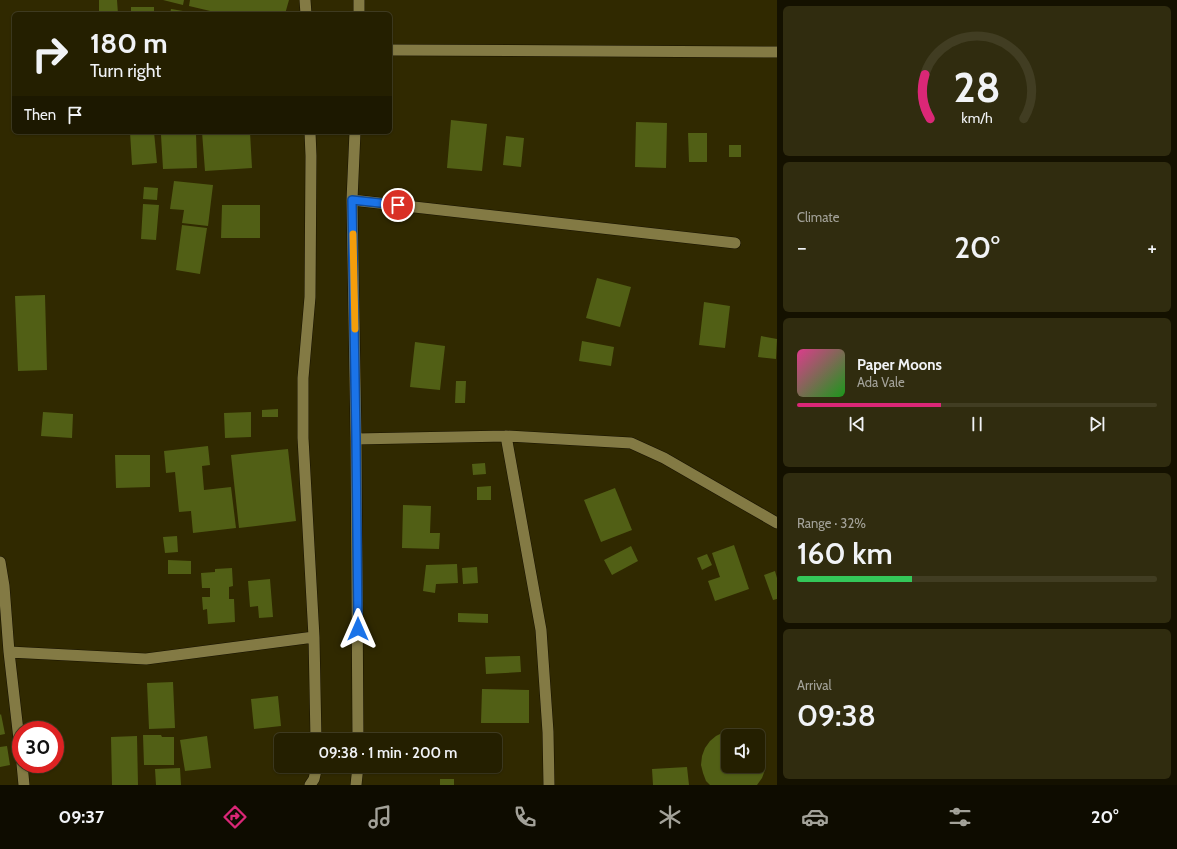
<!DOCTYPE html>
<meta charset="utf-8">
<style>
:root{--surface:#241f00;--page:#302c0f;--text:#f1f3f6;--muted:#a3a299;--line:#413d22;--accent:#db2777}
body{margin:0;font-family:Cabin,sans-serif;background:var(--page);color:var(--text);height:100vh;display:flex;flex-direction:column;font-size:15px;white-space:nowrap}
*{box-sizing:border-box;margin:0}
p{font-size:13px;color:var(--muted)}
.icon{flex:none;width:22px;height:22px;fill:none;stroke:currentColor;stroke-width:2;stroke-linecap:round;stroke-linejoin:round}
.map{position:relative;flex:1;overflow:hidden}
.drawer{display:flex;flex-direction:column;gap:6px;padding:6px;background:#141100;width:400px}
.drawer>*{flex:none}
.guide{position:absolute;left:12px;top:12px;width:380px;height:122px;border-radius:6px;box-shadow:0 1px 3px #0004,0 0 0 1px var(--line);background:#241f00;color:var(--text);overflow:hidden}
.fabs{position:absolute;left:721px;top:729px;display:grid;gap:8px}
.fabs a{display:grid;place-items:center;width:44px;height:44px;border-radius:6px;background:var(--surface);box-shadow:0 1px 3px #0004,0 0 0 1px var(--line);font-size:20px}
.speed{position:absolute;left:12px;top:721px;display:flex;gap:8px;font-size:20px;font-weight:700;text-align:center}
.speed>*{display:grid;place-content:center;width:52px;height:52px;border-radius:50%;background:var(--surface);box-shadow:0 1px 3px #0004,0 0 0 1px var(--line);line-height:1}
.speed .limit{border:6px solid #d22;background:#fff;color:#111}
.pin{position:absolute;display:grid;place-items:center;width:34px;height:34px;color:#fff;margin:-17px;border:2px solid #fff;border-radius:50%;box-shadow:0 1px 4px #0007}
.me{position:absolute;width:44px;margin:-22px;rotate:0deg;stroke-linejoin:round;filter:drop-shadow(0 0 3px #0008)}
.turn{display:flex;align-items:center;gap:14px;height:84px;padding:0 12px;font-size:18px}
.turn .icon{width:52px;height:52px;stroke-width:2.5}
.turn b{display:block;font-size:28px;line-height:34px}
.then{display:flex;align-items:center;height:38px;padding:0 12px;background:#0003;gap:8px;font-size:15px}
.big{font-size:30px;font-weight:600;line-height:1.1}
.drawer .card{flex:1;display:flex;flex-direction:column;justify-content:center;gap:6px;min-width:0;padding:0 14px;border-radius:6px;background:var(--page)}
.drawer .dial{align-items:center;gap:0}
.dial svg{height:104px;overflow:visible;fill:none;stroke:var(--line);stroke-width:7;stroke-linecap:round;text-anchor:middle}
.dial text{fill:var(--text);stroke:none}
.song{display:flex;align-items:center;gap:12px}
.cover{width:48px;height:48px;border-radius:6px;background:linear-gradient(135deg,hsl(330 70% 55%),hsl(120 70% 35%))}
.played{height:4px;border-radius:2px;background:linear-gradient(90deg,var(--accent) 40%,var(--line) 40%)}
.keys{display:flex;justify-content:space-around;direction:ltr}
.heat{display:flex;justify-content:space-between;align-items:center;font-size:22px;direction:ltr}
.charge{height:6px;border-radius:3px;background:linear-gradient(90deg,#34c759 32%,var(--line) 0)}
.trip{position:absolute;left:274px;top:733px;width:228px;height:40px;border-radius:6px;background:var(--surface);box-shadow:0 1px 3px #0004,0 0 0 1px var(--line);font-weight:600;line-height:40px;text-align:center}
.dock{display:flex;height:64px;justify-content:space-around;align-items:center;background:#0e0c00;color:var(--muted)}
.dock .icon{width:28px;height:28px}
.dock .active{color:var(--accent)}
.dock b{font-size:18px;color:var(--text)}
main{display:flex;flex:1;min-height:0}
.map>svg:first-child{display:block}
.building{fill:#515f15}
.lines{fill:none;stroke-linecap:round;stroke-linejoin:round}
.minor-casing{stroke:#171200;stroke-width:12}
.minor{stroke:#837a44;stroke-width:11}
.route-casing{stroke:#114b97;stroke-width:10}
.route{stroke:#1a73e8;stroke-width:7}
.slow{stroke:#f59e0b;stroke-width:7}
</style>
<main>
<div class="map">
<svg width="777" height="785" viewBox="0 0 777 785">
<rect width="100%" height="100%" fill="#302900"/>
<!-- building -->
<path class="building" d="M 99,0 L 117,0 L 118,14 L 99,14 Z
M 163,0 L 184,0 L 183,5 Z
M 190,0 L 289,0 L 285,14 L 223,14 L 189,6 Z
M 131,7 L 154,7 L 154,14 L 131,14 Z
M 171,9 L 195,13 L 194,14 L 170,14 Z
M 451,120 L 487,124 L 482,171 L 447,168 Z
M 636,122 L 667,123 L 666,168 L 635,167 Z
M 130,132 L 154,132 L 157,163 L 132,165 Z
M 172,132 L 185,132 L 185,134 L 196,133 L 197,168 L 163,169 L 161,135 L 172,134 Z
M 202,132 L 250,132 L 252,168 L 205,171 Z
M 688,133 L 707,133 L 707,162 L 689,162 Z
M 506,136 L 524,138 L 521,167 L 503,165 Z
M 729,145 L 741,145 L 741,157 L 729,157 Z
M 174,181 L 213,185 L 208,226 L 182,223 L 184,210 L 170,209 Z
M 144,187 L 158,188 L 157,200 L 143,199 Z
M 143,204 L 159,205 L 156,240 L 141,239 Z
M 222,205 L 260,205 L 260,238 L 221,238 Z
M 182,225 L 207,228 L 200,274 L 176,270 Z
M 597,278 L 631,287 L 620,327 L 586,318 Z
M 45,295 L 47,370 L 18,371 L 15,296 Z
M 704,302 L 730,306 L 725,348 L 699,345 Z
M 761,336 L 777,339 L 776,359 L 758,357 Z
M 582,341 L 614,347 L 611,366 L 579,361 Z
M 415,342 L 445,346 L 440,390 L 410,387 Z
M 456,381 L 466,381 L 465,403 L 455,403 Z
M 278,409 L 278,417 L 262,417 L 262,410 Z
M 43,412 L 73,414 L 72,438 L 41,436 Z
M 251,412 L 251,437 L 225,438 L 224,413 Z
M 208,446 L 210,465 L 202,466 L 204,490 L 231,487 L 236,528 L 193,533 L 191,511 L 179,512 L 175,472 L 166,473 L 164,451 Z
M 288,449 L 296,521 L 239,528 L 231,455 Z
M 115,455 L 150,455 L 150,487 L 116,488 Z
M 485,463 L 486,474 L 473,475 L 472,464 Z
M 491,486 L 491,500 L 477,500 L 477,487 Z
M 615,488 L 632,530 L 601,542 L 584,500 Z
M 403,505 L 431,506 L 430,533 L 440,533 L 439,549 L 402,548 Z
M 177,536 L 178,552 L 165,553 L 163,537 Z
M 734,545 L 749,589 L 715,601 L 708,581 L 720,577 L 712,553 Z
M 631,546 L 638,561 L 612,575 L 604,560 Z
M 707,554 L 712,565 L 702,570 L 697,558 Z
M 168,560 L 191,561 L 191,574 L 168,574 Z
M 457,564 L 458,583 L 436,584 L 435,593 L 423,591 L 426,565 Z
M 477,567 L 478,583 L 463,584 L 462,568 Z
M 232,568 L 233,586 L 229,587 L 229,599 L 234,599 L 235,622 L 208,624 L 207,609 L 203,610 L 202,597 L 210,597 L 210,588 L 202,588 L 201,573 L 215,572 L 215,569 Z
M 775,571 L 777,578 L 777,599 L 773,600 L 764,575 Z
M 270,579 L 273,617 L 259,618 L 258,606 L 250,607 L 248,581 Z
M 458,613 L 488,614 L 488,623 L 458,622 Z
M 520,656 L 521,672 L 486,674 L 485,657 Z
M 173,682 L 175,728 L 149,729 L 147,683 Z
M 482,689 L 529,690 L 529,723 L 481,723 Z
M 278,696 L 281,726 L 254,729 L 251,699 Z
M 1,714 L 5,734 L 0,735 L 0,715 Z
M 732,731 L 740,731 L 750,736 L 728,736 L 728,766 L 758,766 L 758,743 L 764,753 L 766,762 L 765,770 L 762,778 L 757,785 L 710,785 L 706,781 L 703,773 L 701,765 L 702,756 L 705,748 L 710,741 L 716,736 L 724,732 Z
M 143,735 L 161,735 L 162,737 L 174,737 L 174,765 L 144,765 Z
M 137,736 L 138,785 L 112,785 L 111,737 Z
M 207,736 L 211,768 L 185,771 L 180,740 Z
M 7,746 L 10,765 L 0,767 L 0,747 Z
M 687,767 L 689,785 L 653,785 L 652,769 Z
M 180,768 L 181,785 L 156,785 L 155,769 Z
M 440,779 L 454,779 L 454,785 L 440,785 Z"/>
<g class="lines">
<defs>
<path id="minor" d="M 305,0 L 306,14
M 359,14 L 359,0
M 390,50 L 777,52
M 310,132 L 311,156 L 310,297 L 303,378 L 303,438 L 314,637 L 316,740
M 355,132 L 352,200 L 356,439 L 358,740
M 352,200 L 735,243
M 506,436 L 541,630 L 548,732 L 549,785
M 356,439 L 506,436 L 631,443 L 664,458 L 777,523
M 0,562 L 4,586 L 9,652 L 21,757
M 9,652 L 146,659 L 314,637
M 22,764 L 24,785
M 310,785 L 314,779 L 317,766
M 356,785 L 358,766"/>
</defs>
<!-- minor casing -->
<use href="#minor" class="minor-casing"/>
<!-- minor -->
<use href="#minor" class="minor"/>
</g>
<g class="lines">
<defs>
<path id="route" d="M 358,629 L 356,439 L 352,200 L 398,205"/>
</defs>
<!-- route casing -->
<use href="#route" class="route-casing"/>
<!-- route -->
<use href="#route" class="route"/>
<!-- slow -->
<path class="slow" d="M 353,234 L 355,329"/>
</g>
</svg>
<div class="fabs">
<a><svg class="icon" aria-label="sound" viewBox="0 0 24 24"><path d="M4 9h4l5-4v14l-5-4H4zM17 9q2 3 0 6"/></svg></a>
</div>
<div class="speed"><div class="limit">30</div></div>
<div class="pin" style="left:398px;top:205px;background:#d93025"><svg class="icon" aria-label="arrive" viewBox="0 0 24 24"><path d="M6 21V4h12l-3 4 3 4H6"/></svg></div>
<svg class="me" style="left:358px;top:629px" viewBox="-20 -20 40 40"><path d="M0-17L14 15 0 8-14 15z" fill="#1a73e8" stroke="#fff" stroke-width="4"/></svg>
<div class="trip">09:38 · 1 min · 200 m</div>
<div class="guide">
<div class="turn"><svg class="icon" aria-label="right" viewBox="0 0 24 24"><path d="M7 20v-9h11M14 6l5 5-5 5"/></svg><div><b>180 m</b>Turn right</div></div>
<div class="then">Then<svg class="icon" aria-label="arrive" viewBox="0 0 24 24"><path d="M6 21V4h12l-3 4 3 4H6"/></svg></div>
</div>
</div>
<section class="drawer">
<div class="card dial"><svg viewBox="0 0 100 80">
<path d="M14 69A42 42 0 1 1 86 69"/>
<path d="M14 69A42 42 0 0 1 10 35" stroke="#db2777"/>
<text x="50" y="56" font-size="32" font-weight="700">28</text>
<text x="50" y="72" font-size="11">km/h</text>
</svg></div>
<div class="card"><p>Climate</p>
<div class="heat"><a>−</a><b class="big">20°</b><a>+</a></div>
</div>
<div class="card">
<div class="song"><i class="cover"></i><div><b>Paper Moons</b><p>Ada Vale</p></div></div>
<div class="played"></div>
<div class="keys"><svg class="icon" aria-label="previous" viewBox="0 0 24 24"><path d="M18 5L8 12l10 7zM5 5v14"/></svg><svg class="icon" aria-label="pause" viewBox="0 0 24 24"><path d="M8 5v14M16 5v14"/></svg><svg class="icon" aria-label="next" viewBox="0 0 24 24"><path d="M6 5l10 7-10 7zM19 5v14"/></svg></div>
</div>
<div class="card"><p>Range · 32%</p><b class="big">160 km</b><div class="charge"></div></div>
<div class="card"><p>Arrival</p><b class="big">09:38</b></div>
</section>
</main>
<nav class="dock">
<b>09:37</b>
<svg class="icon active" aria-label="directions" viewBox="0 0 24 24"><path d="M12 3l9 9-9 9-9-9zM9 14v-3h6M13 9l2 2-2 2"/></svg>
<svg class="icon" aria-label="music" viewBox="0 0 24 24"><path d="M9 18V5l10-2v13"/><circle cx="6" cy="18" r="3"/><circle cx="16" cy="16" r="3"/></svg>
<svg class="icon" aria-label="phone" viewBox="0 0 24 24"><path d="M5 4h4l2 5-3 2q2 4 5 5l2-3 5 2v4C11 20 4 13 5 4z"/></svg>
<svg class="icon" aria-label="climate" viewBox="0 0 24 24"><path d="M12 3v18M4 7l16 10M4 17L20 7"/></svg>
<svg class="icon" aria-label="car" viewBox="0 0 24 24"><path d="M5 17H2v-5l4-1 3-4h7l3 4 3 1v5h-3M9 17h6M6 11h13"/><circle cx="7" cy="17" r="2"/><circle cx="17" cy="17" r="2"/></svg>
<svg class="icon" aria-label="filters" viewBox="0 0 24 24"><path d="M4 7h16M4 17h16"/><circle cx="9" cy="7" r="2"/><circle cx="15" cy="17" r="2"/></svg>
<b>20°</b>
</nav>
